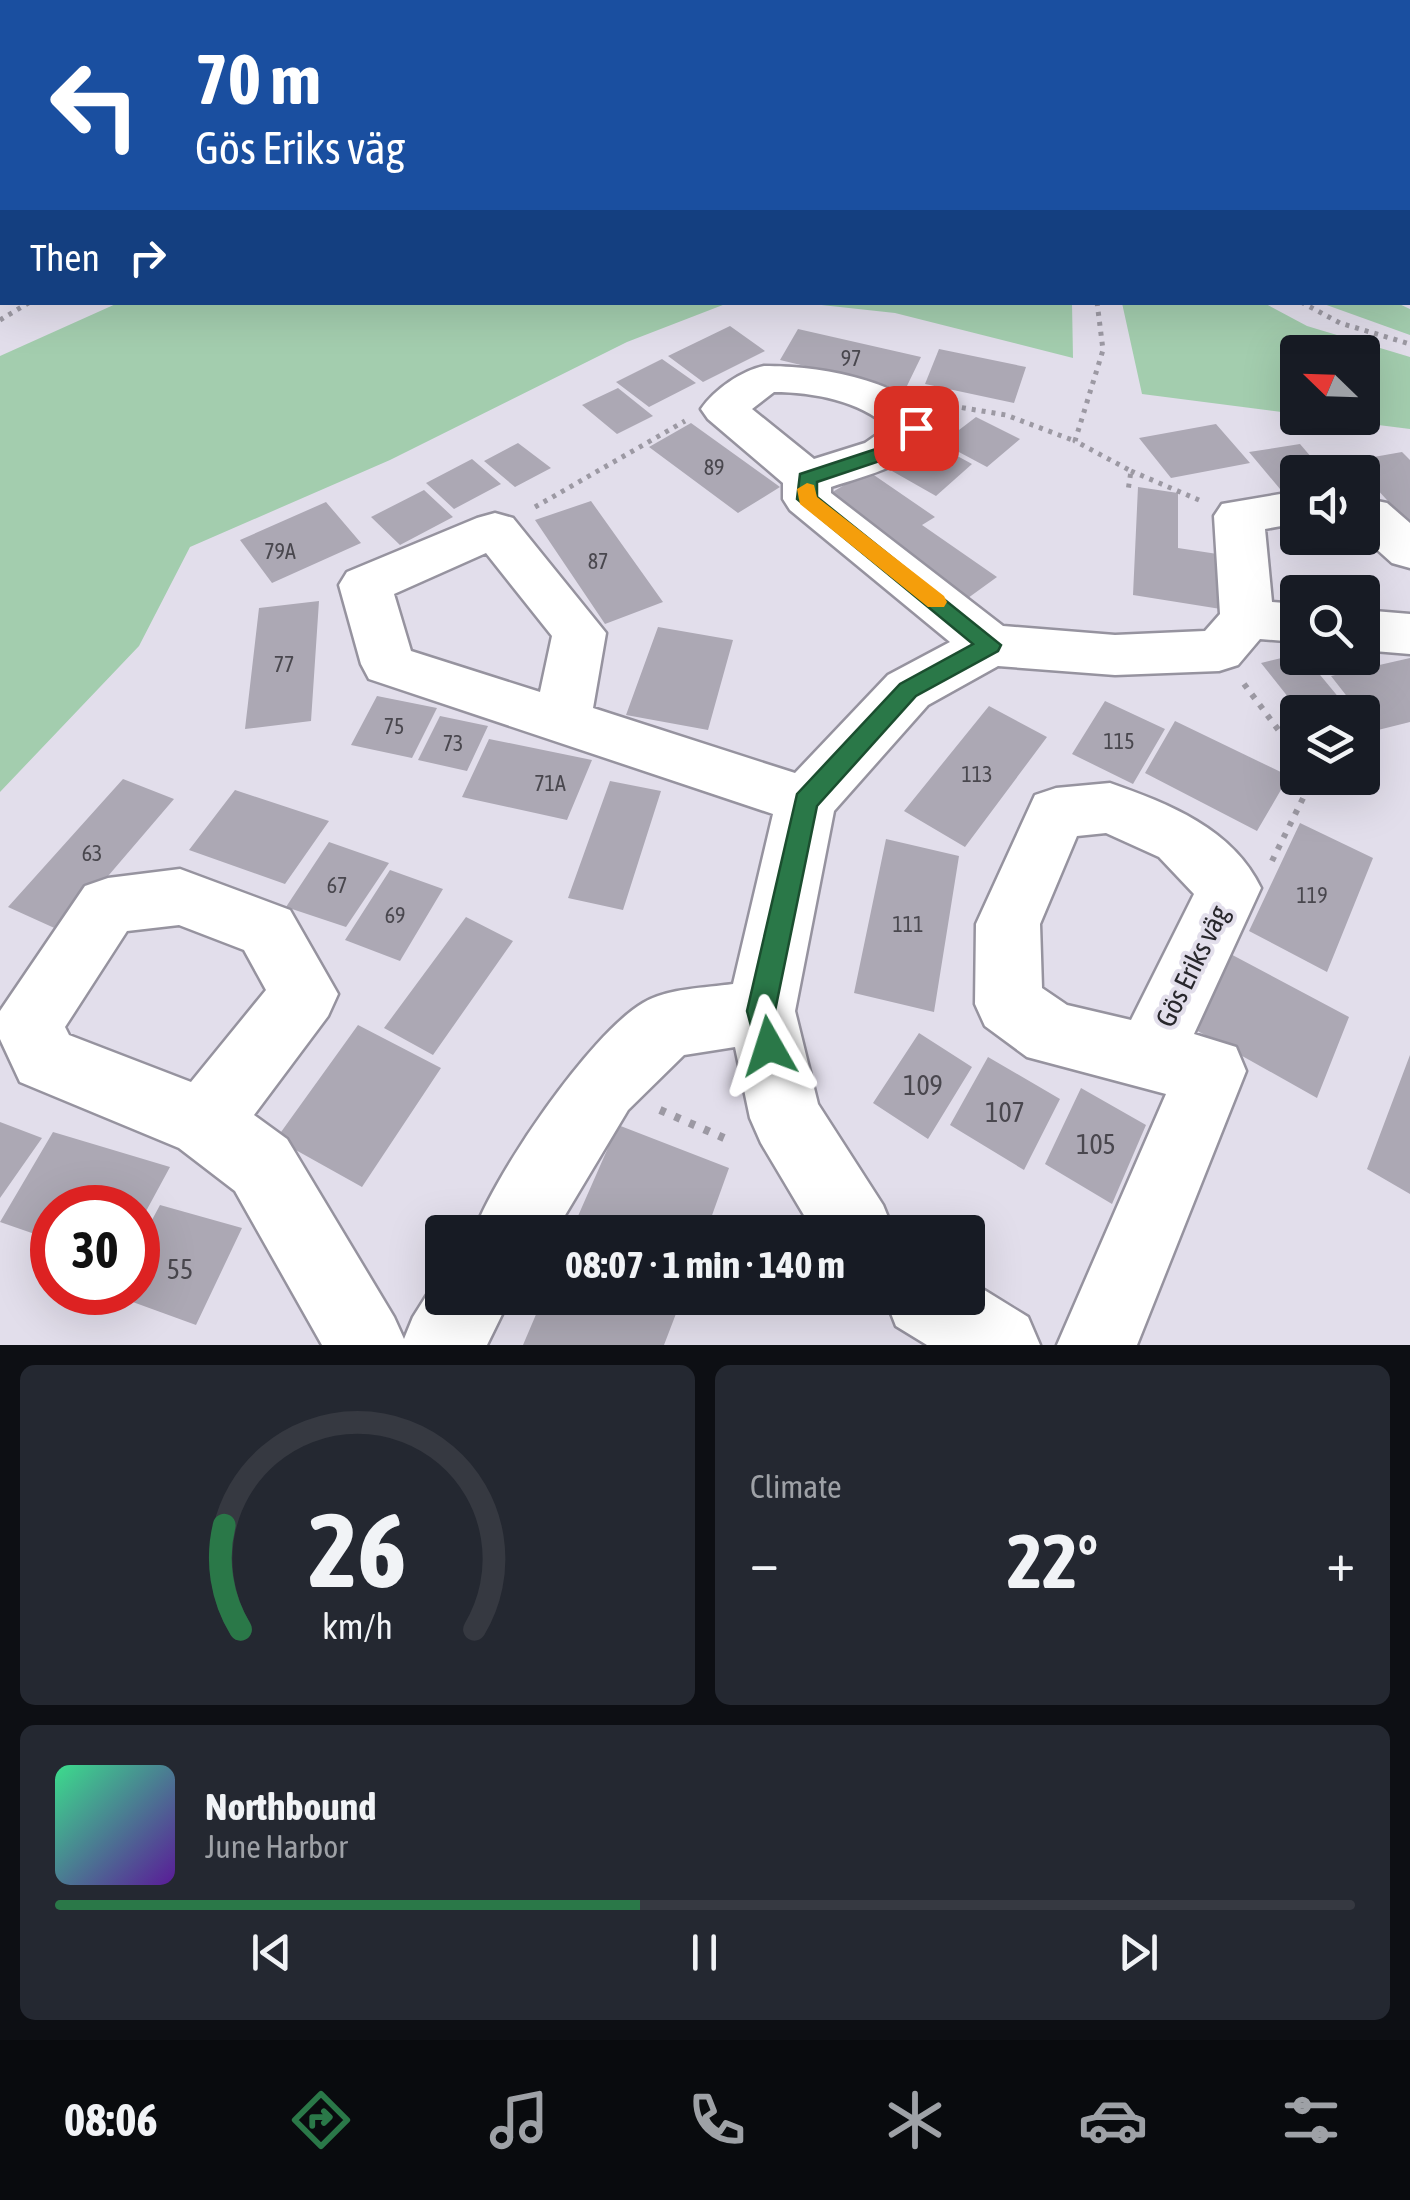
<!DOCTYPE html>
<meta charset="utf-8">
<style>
:root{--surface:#171b24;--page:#242831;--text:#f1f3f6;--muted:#9ea1a6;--line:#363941;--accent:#2a7848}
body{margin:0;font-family:"Asap Condensed",sans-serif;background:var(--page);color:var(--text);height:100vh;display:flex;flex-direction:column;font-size:38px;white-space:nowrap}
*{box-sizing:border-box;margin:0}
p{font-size:32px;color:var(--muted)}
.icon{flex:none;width:55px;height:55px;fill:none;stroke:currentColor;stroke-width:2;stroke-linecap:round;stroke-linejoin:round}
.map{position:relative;height:1345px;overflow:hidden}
.details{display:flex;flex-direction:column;gap:20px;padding:20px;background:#0d0f14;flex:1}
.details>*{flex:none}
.banner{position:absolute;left:0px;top:0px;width:1410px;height:305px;box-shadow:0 10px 40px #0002;background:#1a4fa0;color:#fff;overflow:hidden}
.needle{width:65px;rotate:293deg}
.fabs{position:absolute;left:1280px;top:335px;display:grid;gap:20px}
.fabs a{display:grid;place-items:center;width:100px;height:100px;border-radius:10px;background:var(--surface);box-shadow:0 10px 40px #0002;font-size:50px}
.speed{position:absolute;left:30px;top:1185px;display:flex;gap:20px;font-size:50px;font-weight:700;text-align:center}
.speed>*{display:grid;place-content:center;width:130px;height:130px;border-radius:50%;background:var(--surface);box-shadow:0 10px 40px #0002;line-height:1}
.speed .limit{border:15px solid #d22;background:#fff;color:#111}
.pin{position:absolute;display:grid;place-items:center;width:85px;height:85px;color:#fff;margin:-42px;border-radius:20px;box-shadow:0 5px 15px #0006}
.me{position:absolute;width:110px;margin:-55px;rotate:354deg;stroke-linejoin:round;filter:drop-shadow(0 0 8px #0008)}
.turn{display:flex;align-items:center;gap:35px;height:210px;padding:0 30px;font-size:45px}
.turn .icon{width:130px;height:130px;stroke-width:2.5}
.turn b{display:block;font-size:70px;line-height:85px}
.then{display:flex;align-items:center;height:95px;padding:0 30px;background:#0003;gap:20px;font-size:38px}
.big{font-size:75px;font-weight:700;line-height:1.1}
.details .tile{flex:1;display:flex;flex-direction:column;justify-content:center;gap:15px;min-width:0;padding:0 35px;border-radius:15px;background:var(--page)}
.details .dial{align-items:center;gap:0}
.dial svg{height:260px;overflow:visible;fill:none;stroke:var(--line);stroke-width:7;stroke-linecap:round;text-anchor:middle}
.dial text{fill:var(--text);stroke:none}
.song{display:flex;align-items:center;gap:30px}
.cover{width:120px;height:120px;border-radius:15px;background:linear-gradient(135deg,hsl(150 70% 55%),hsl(270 70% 35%))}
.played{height:10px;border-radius:5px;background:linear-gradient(90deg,var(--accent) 45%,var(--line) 45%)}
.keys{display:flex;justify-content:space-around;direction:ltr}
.heat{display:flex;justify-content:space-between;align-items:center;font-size:55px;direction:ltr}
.details .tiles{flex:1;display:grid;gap:20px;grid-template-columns:1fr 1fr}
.tile:last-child{grid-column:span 2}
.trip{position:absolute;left:425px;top:1215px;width:560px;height:100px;border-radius:10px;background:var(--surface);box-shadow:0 10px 40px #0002;font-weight:700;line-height:100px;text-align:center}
.dock{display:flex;height:160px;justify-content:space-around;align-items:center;background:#090b0e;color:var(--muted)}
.dock .icon{width:70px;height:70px}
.dock .current{color:var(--accent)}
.dock b{font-size:45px;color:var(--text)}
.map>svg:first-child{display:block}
.green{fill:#a3cdae}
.building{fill:#aca8b4}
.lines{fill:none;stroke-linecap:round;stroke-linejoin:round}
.minor-casing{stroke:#96939f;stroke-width:5}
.path-far3{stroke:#9c99a3;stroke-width:4;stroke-dasharray:2.5 5;stroke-linecap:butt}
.path-far2{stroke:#9c99a3;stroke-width:5;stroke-dasharray:4 6;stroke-linecap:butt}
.path-far1{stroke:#9c99a3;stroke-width:6;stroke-dasharray:5 8;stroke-linecap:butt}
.path{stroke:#9c99a3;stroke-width:8;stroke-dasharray:6 10;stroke-linecap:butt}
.minor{fill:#fff;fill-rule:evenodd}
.route{fill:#2a7848;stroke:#1b4e2f;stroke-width:2.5}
.slow{fill:#f59e0b}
.labels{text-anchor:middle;stroke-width:8;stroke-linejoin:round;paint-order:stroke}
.number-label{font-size:22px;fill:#49474e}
.street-label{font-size:28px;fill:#28272c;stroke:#e2deeb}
.near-number-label{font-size:28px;fill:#49474e}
</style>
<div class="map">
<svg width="1410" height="1345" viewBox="0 0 1410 1345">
<rect width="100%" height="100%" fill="#e2deeb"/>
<!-- green -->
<path class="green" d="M 118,303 L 118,302 L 728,303 L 627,342 L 390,460 L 190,547 L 139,646 L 0,792 L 0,356 Z
M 803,303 L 1072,303 L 1073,358 L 895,313 Z
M 1122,303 L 1264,303 L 1307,326 L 1410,357 L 1410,429 L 1323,418 L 1362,418 L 1362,352 L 1298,352 L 1297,414 L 1142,394 Z
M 1321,303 L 1397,303 L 1410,309 L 1410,335 Z"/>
<!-- building -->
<path class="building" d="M 730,326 L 765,351 L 703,382 L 668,356 Z
M 798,329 L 921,357 L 905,390 L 780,360 Z
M 939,349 L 1026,367 L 1014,403 L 925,384 Z
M 662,359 L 696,383 L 649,407 L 616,382 Z
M 618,388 L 653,416 L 617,434 L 582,405 Z
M 976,417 L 1020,439 L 987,467 L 942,443 Z
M 691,423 L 780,487 L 738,513 L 649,447 Z
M 1216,424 L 1250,463 L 1171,478 L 1139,438 Z
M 928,440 L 972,464 L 936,496 L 892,471 Z
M 518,443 L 551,468 L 515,487 L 484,461 Z
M 1300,444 L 1324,472 L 1298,472 L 1298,486 L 1280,489 L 1249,452 Z
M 1402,452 L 1410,460 L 1410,525 L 1351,461 Z
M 472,459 L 501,484 L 454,509 L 426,483 Z
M 868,471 L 935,517 L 922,525 L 997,577 L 968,598 L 893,544 L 819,500 Z
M 1138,487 L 1178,493 L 1178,548 L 1224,555 L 1227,610 L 1133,595 Z
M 424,490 L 453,517 L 400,545 L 371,517 Z
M 591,501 L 663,602 L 605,624 L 535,520 Z
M 326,502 L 361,543 L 272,583 L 240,540 Z
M 319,601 L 311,721 L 245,729 L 259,608 Z
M 658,627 L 733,640 L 708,730 L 626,715 Z
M 1298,654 L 1298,658 L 1306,658 L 1345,705 L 1300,712 L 1261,663 Z
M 1410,658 L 1410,722 L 1374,731 L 1331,676 Z
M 377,696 L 437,708 L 412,758 L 351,745 Z
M 1105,701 L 1165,729 L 1133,784 L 1072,754 Z
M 989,706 L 1047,737 L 965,847 L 904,811 Z
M 440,716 L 488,726 L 467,771 L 418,760 Z
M 1175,721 L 1289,776 L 1257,831 L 1145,773 Z
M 489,739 L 592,760 L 567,820 L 462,797 Z
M 123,779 L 174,799 L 61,931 L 8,907 Z
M 610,781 L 661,791 L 623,910 L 568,898 Z
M 235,790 L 329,821 L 285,884 L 189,850 Z
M 1300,823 L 1373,858 L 1327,972 L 1249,931 Z
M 886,839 L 959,856 L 934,1012 L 854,993 Z
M 329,842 L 389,863 L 346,927 L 286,907 Z
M 390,870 L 443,889 L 400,961 L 345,940 Z
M 466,917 L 513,941 L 433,1055 L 384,1028 Z
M 1223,950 L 1349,1017 L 1317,1098 L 1187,1025 Z
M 358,1025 L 441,1068 L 362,1187 L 276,1139 Z
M 919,1033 L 972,1067 L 928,1139 L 873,1103 Z
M 1410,1055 L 1410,1194 L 1367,1169 Z
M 988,1057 L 1060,1099 L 1024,1170 L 950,1125 Z
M 1081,1088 L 1146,1125 L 1112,1204 L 1045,1164 Z
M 0,1122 L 42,1138 L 0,1198 Z
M 618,1125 L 729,1168 L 706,1232 L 571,1232 Z
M 53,1132 L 170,1167 L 138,1226 L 138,1208 L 52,1208 L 52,1240 L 0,1222 Z
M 160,1205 L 242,1228 L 196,1325 L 108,1293 L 138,1292 L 138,1246 Z
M 543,1298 L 682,1298 L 664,1345 L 523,1345 Z"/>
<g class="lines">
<defs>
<path id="minor" d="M 935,0 L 975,0 L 977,2 L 937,2 Z
M 764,366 C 819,366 907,379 939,428 C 915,465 870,474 831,487 L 831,493 L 1003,626 L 1115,635 L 1205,631 L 1220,614 L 1214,516 L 1222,504 L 1298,491 L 1298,523 L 1265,529 L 1272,602 L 1298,604 L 1298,642 L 1260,639 L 1238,665 L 1219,671 L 1115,675 L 998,666 L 928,705 L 834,811 L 795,1011 L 818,1104 L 883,1205 L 894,1232 L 814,1232 L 761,1143 L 750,1118 L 735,1047 L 684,1055 L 628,1110 L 555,1232 L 474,1232 C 495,1174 589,1035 643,1003 C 668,988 705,988 733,984 L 773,814 L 369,679 L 361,664 L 339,585 L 347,572 L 477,518 L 495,513 L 513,518 L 606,633 L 593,708 L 795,773 L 888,675 L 950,642 L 790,510 L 783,499 L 783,483 L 708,419 L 701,409 C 715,389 741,371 764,366 ZM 774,392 C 813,392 860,401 888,427 L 865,443 L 814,459 L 752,409 ZM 486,553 L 552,636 L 540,692 L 411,651 L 394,594 Z
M 1362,498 L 1387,503 L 1410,523 L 1410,568 L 1392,563 L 1362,536 Z
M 1362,610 L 1410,614 L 1410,654 L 1362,650 Z
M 1110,783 C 1169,804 1232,828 1261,888 L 1194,1034 L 1236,1047 L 1246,1071 L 1137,1345 L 1057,1345 L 1166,1094 L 1027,1057 L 985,1026 L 975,1004 L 976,924 L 1035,795 L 1056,788 ZM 1106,833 L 1159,857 L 1194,894 L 1131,1020 L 1067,1005 L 1042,988 L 1040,924 L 1077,836 Z
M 180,869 L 290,910 L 338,994 L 328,1016 L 254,1115 L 287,1139 L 394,1317 L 404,1339 L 413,1317 L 442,1271 L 442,1298 L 510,1298 L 487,1345 L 322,1345 L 235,1191 L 179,1148 L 20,1082 L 0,1039 L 0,1011 L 85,886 L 108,878 ZM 179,925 L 244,950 L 266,990 L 191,1082 L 69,1035 L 65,1027 L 127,931 Z
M 968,1280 L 1028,1317 L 1040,1345 L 927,1345 L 896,1326 L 885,1298 L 968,1298 Z"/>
</defs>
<!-- minor casing -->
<use href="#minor" class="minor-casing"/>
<!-- path-far3 -->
<path class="path-far3" d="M 354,0 L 358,2
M 555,0 L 560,2
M 0,74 L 2,65"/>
<!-- path-far2 -->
<path class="path-far2" d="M 1097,302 L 1103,350 L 1075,441 L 1131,471 L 1128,491
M 1301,302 L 1340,323 L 1410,344
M 0,320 L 30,302
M 952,406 L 1006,415 L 1075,441
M 1131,471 L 1199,500
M 535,507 L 685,421"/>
<!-- path-far1 -->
<path class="path-far1" d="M 1244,684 L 1298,756
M 1272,861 L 1313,778"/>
<!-- path -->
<path class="path" d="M 660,1110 L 724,1138"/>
<!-- minor -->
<use href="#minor" class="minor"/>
</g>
<!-- route -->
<path class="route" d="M 916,422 L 925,428 L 922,432 L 889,458 L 817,482 L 817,497 L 1001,645 L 998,651 L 916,696 L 817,806 L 775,1011 L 784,1046 L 779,1056 L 769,1060 L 759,1056 L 747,1011 L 797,794 L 900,684 L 973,644 L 797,499 L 800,474 L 876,449 Z"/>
<!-- slow -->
<path class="slow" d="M 807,483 L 814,485 L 817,497 L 944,596 L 947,602 L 944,607 L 928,607 L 800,504 L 797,489 Z"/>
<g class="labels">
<!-- number labels -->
<g class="number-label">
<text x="851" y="366">97</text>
<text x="714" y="475">89</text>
<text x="280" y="559">79A</text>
<text x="598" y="569">87</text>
<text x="284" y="672">77</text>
<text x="394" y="734">75</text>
<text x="1119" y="749">115</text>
<text x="453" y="751">73</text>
<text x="977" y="782">113</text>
<text x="550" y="791">71A</text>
<text x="92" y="861">63</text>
<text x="337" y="893">67</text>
<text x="1312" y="903">119</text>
<text x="395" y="923">69</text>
<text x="908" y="932">111</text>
</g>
<!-- street labels -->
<g class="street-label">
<text transform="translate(1192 966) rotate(-64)" y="10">Gös Eriks väg</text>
</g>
<!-- near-number labels -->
<g class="near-number-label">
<text x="923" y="1095">109</text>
<text x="1005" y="1122">107</text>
<text x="1096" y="1154">105</text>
<text x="180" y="1279">55</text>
</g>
</g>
</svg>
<div class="fabs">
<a><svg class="needle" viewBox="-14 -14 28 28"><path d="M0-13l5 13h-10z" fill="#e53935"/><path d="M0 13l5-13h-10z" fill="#9ea1a6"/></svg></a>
<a><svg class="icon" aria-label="sound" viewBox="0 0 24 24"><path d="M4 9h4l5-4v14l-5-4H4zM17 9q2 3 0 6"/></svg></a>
<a><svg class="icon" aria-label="search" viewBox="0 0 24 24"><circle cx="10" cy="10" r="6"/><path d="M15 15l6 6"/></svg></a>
<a><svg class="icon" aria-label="layers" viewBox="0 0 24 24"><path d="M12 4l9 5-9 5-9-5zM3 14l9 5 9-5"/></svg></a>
</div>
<div class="speed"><div class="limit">30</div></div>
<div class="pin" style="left:916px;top:428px;background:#d93025"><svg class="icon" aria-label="arrive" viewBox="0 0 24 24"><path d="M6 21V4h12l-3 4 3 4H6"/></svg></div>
<svg class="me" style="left:769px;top:1046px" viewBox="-20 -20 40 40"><path d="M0-17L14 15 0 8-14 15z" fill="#2a7848" stroke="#fff" stroke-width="4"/></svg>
<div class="trip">08:07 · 1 min · 140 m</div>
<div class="banner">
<div class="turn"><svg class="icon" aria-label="left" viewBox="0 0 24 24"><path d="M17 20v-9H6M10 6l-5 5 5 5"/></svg><div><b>70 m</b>Gös Eriks väg</div></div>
<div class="then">Then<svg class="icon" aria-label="right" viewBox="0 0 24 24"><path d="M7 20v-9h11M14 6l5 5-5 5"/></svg></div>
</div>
</div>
<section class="details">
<div class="tiles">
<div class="tile dial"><svg viewBox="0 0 100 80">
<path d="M14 69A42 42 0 1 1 86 69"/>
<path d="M14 69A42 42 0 0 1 9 37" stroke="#2a7848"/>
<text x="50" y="56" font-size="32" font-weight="700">26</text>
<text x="50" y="72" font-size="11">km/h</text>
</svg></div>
<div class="tile"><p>Climate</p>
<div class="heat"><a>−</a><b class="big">22°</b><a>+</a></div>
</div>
<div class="tile">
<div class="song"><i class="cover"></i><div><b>Northbound</b><p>June Harbor</p></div></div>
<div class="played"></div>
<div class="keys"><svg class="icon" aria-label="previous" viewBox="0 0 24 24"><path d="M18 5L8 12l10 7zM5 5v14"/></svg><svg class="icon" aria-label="pause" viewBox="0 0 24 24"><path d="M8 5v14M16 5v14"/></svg><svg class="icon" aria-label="next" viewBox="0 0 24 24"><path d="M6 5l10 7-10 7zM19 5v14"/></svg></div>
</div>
</div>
</section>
<nav class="dock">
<b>08:06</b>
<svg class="icon current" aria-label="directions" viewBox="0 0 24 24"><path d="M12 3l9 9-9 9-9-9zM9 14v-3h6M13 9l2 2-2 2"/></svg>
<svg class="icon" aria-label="music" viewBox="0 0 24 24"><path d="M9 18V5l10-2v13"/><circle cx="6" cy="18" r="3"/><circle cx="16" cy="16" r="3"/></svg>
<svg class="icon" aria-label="phone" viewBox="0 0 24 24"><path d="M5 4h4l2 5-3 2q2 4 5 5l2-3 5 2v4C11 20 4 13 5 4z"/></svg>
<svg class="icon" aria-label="climate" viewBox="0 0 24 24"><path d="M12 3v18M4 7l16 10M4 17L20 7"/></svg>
<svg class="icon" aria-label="car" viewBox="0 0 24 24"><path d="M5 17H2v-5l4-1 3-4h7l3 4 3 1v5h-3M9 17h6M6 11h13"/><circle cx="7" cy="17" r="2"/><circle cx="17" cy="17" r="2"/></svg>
<svg class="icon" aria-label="filters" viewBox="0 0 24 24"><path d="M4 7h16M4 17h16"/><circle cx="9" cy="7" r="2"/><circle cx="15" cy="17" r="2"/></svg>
</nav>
